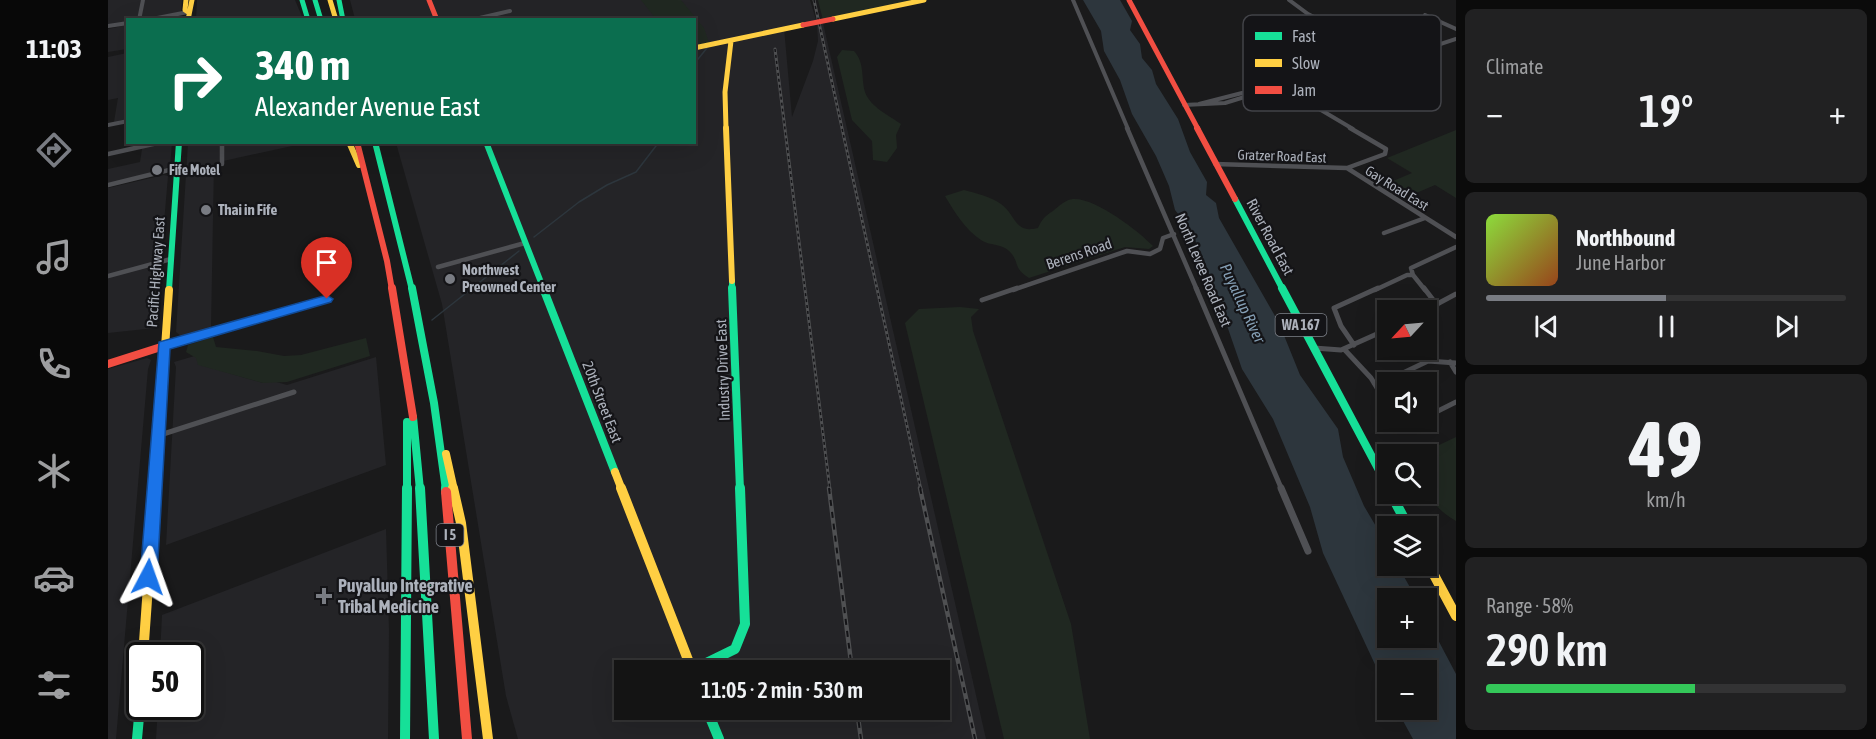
<!DOCTYPE html>
<meta charset="utf-8">
<style>
:root{--surface:#141414;--page:#212122;--text:#f1f3f6;--muted:#9d9ea0;--line:#333334;--accent:#797c83}
body{margin:0;font-family:"Asap Condensed",sans-serif;background:var(--page);color:var(--text);height:100vh;display:flex;flex-direction:column;font-size:22px;white-space:nowrap}
*{box-sizing:border-box;margin:0}
p{font-size:20px;color:var(--muted)}
.icon{flex:none;width:33px;height:33px;fill:none;stroke:currentColor;stroke-width:2;stroke-linecap:round;stroke-linejoin:round}
.map{position:relative;flex:1;overflow:hidden}
.sheet{display:flex;flex-direction:column;gap:9px;padding:9px;background:#0b0b0b;width:420px}
.sheet>*{flex:none}
.top-card{position:absolute;left:18px;top:18px;width:570px;height:126px;border-radius:0px;box-shadow:0 6px 24px #0002,0 0 0 2px var(--line);background:#0b6e4f;color:#fff;overflow:hidden}
.needle{width:39px;rotate:244deg}
.controls{position:absolute;left:1269px;top:300px;display:grid;gap:12px}
.controls a{display:grid;place-items:center;width:60px;height:60px;border-radius:0px;background:var(--surface);box-shadow:0 6px 24px #0002,0 0 0 2px var(--line);font-size:30px}
.speed{position:absolute;left:18px;top:642px;display:flex;gap:12px;font-size:30px;font-weight:700;text-align:center}
.speed>*{display:grid;place-content:center;width:78px;height:78px;border-radius:50%;background:var(--surface);box-shadow:0 6px 24px #0002,0 0 0 2px var(--line);line-height:1}
.speed .limit{border:3px solid #111;border-radius:9px;background:#fff;color:#111}
.pin{position:absolute;display:grid;place-items:center;width:51px;height:51px;color:#fff;margin:-62px -26px;border-radius:50% 50% 50% 0;rotate:-45deg;box-shadow:0 0 6px #0007}
.pin .icon{rotate:45deg}
.me{position:absolute;width:66px;margin:-33px;rotate:4deg;stroke-linejoin:round;filter:drop-shadow(0 0 4px #0008)}
.turn{display:flex;align-items:center;gap:21px;height:126px;padding:0 30px;font-size:27px}
.turn .icon{width:78px;height:78px;stroke-width:2.5}
.turn b{display:block;font-size:42px;line-height:51px}
.big{font-size:45px;font-weight:600;line-height:1.1}
.sheet .tile{flex:1;display:flex;flex-direction:column;justify-content:center;gap:9px;min-width:0;padding:0 21px;border-radius:9px;background:var(--page)}
.sheet .dial{align-items:center;gap:0}
.dial b{font-size:78px;line-height:1}
.song{display:flex;align-items:center;gap:18px}
.cover{width:72px;height:72px;border-radius:9px;background:linear-gradient(135deg,hsl(90 70% 55%),hsl(20 70% 35%))}
.played{height:6px;border-radius:3px;background:linear-gradient(90deg,var(--accent) 50%,var(--line) 50%)}
.keys{display:flex;justify-content:space-around;direction:ltr}
.heat{display:flex;justify-content:space-between;align-items:center;font-size:33px;direction:ltr}
.charge{height:9px;border-radius:4px;background:linear-gradient(90deg,#34c759 58%,var(--line) 0)}
.trip{position:absolute;left:506px;top:660px;width:336px;height:60px;border-radius:0px;background:var(--surface);box-shadow:0 6px 24px #0002,0 0 0 2px var(--line);font-weight:600;line-height:60px;text-align:center}
main{display:flex;flex:1;min-height:0}
.menu{display:flex;flex-direction:column;width:108px;justify-content:space-around;align-items:center;background:#080808;color:var(--muted)}
.menu .icon{width:42px;height:42px}
.menu .current{color:var(--accent)}
.menu b{font-size:27px;color:var(--text)}
.map>svg:first-child{display:block}
.built{fill:#242427;fill-rule:evenodd}
.green{fill:#202821}
.water{fill:#2d363d}
.lines{fill:none;stroke-linecap:round;stroke-linejoin:round}
.stream{stroke:#2d363d;stroke-width:1.5}
.street-far3{stroke:#4f5054;stroke-width:4}
.street-far2{stroke:#4f5054;stroke-width:4.5}
.street-far1{stroke:#4f5054;stroke-width:5}
.street{stroke:#4f5054;stroke-width:7}
.fast-far3{stroke:#16e098;stroke-width:5}
.fast-far2{stroke:#16e098;stroke-width:6}
.fast-far1{stroke:#16e098;stroke-width:8}
.fast{stroke:#16e098;stroke-width:10}
.slow-far3{stroke:#ffcf43;stroke-width:5}
.slow-far2{stroke:#ffcf43;stroke-width:6}
.slow-far1{stroke:#ffcf43;stroke-width:8}
.slow{stroke:#ffcf43;stroke-width:10}
.jam-far3{stroke:#f24e42;stroke-width:5}
.jam-far2{stroke:#f24e42;stroke-width:6}
.jam-far1{stroke:#f24e42;stroke-width:8}
.jam{stroke:#f24e42;stroke-width:10}
.rail-far1-casing{stroke:#4f5052;stroke-width:3}
.rail-casing{stroke:#4f5052;stroke-width:4.5}
.rail-far1{stroke:#141417;stroke-width:1.5;stroke-dasharray:3;stroke-linecap:butt}
.rail{stroke:#141417;stroke-width:2;stroke-dasharray:6;stroke-linecap:butt}
.jam-bridge{stroke:#f24e42;stroke-width:5}
.route{fill:#1a73e8;stroke:#114b97;stroke-width:1.5}
.poi-dot{fill:#797c83;stroke:#141417;stroke-width:2}
.labels{text-anchor:middle;stroke-width:4.5;stroke-linejoin:round;paint-order:stroke}
.far-street-label{font-size:14px;fill:#acb1bb;stroke:#141417}
.far-poi-label{font-size:14px;font-weight:bold;fill:#acb1bb;stroke:#141417;text-anchor:start}
.shield{fill:#141417;stroke:#7e828a;stroke-width:1.5}
.shield-label{font-size:14px;font-weight:bold;fill:#acb1bb}
.poi-label{font-size:15px;font-weight:bold;fill:#acb1bb;stroke:#141417;text-anchor:start}
.street-label{font-size:15px;fill:#acb1bb;stroke:#141417}
.water-label{font-size:16px;font-style:italic;fill:#859fb5;stroke:#141417}
.near-poi-label{font-size:18px;font-weight:bold;fill:#acb1bb;stroke:#141417;text-anchor:start}
.key{fill:#141417;stroke:#424348;stroke-width:1.5}
.key-label{font-size:16px;fill:#acb1bb}
</style>
<main>
<nav class="menu">
<b>11:03</b>
<svg class="icon current" aria-label="directions" viewBox="0 0 24 24"><path d="M12 3l9 9-9 9-9-9zM9 14v-3h6M13 9l2 2-2 2"/></svg>
<svg class="icon" aria-label="music" viewBox="0 0 24 24"><path d="M9 18V5l10-2v13"/><circle cx="6" cy="18" r="3"/><circle cx="16" cy="16" r="3"/></svg>
<svg class="icon" aria-label="phone" viewBox="0 0 24 24"><path d="M5 4h4l2 5-3 2q2 4 5 5l2-3 5 2v4C11 20 4 13 5 4z"/></svg>
<svg class="icon" aria-label="climate" viewBox="0 0 24 24"><path d="M12 3v18M4 7l16 10M4 17L20 7"/></svg>
<svg class="icon" aria-label="car" viewBox="0 0 24 24"><path d="M5 17H2v-5l4-1 3-4h7l3 4 3 1v5h-3M9 17h6M6 11h13"/><circle cx="7" cy="17" r="2"/><circle cx="17" cy="17" r="2"/></svg>
<svg class="icon" aria-label="filters" viewBox="0 0 24 24"><path d="M4 7h16M4 17h16"/><circle cx="9" cy="7" r="2"/><circle cx="15" cy="17" r="2"/></svg>
</nav>
<div class="map">
<svg width="1348" height="739" viewBox="0 0 1348 739">
<rect width="100%" height="100%" fill="#1a1a1b"/>
<!-- built -->
<path class="built" d="M 0,0 L 74,0 L 73,12 L 33,19 L 20,20 L 19,22 L 0,25 Z
M 89,0 L 187,0 L 195,19 L 88,19 Z
M 242,0 L 702,0 L 708,20 L 676,28 L 684,117 L 705,61 L 710,41 L 709,24 L 715,23 L 878,739 L 410,739 L 398,696 L 334,304 L 288,143 L 586,142 L 586,20 L 247,19 ZM 516,670 L 831,670 L 831,710 L 516,710 Z
M 19,25 L 19,49 L 0,52 L 0,29 Z
M 19,53 L 19,119 L 6,122 L 10,98 L 0,100 L 0,57 Z
M 35,143 L 64,143 L 62,167 L 0,184 L 0,169 L 32,162 Z
M 80,143 L 198,143 L 106,163 L 103,328 L 73,336 L 68,332 Z
M 56,175 L 60,176 L 47,328 L 0,333 L 0,188 Z
M 90,355 L 90,364 L 155,383 L 165,381 L 179,385 L 268,357 L 278,465 L 58,545 L 68,367 L 66,362 Z
M 39,358 L 43,360 L 40,369 L 8,739 L 0,739 L 0,369 Z
M 278,529 L 281,631 L 280,739 L 48,739 L 50,707 L 82,706 L 82,656 L 52,655 L 54,615 Z"/>
<!-- green -->
<path class="green" d="M 533,0 L 573,0 L 596,28 L 601,43 L 587,46 L 586,20 L 548,19 Z
M 710,0 L 809,0 L 715,20 Z
M 734,50 L 746,51 C 757,63 753,78 757,92 C 762,107 782,116 793,124 L 788,135 L 789,148 L 779,162 L 765,160 L 764,141 L 744,120 L 729,57 Z
M 1348,130 L 1348,198 L 1327,185 L 1299,197 L 1278,184 L 1304,173 L 1279,158 Z
M 856,190 C 868,193 883,197 893,204 C 909,216 906,234 930,228 C 934,219 937,216 945,211 C 951,206 957,200 965,199 C 986,197 1031,231 1045,246 L 1041,249 L 1017,247 L 921,278 C 905,268 912,264 903,253 C 895,243 881,246 873,240 C 857,229 847,213 837,196 Z
M 852,307 L 871,309 L 863,317 L 865,331 L 963,624 L 982,739 L 896,739 L 797,323 L 811,309 Z
M 105,337 L 108,347 L 149,351 L 176,356 L 193,355 L 258,338 L 262,356 L 179,382 L 155,383 L 90,365 L 88,358 L 78,352 L 80,345 Z
M 1348,437 L 1348,521 C 1316,502 1318,487 1318,454 L 1312,454 Z"/>
<!-- water -->
<path class="water" d="M 975,0 L 1012,0 L 1024,21 L 1022,30 L 1032,44 L 1034,58 L 1044,70 L 1048,84 L 1070,119 L 1082,152 L 1099,182 L 1098,195 L 1108,203 L 1111,218 L 1171,323 L 1192,375 L 1230,429 L 1235,457 L 1256,506 L 1279,545 L 1280,566 L 1290,566 L 1308,598 L 1280,598 L 1280,638 L 1318,638 L 1319,619 L 1348,674 L 1348,739 L 1305,739 L 1289,710 L 1318,710 L 1318,670 L 1280,670 L 1279,690 L 1271,673 L 1215,553 L 1202,507 L 1165,419 L 1134,369 L 1098,265 L 1082,229 L 1067,210 L 1061,186 L 1048,156 L 1024,114 L 1012,80 L 996,51 L 993,31 Z"/>
<g class="lines">
<!-- stream -->
<path class="stream" d="M 586,64 L 599,48
M 426,237 L 471,202 L 499,185 L 528,172 L 551,142
M 324,320 L 411,251"/>
<!-- street-far3 -->
<path class="street-far3" d="M 965,0 L 1020,129
M 1181,0 L 1200,14 L 1285,57 L 1284,61 L 1186,94 L 1245,129
M 1317,15 L 1348,29
M 31,20 L 35,0
M 39,20 L 80,12
M 363,20 L 402,11
M 0,26 L 20,23
M 1285,57 L 1290,58 L 1348,39
M 1076,105 L 1117,103 L 1143,95 L 1134,93 L 1091,104
M 0,125 L 20,121"/>
<!-- street-far2 -->
<path class="street-far2" d="M 1019,128 L 1089,290
M 1242,128 L 1278,149 L 1277,154 L 1239,168 L 1348,237
M 114,142 L 114,164
M 0,154 L 54,142
M 1107,164 L 1239,168
M 0,185 L 69,168
M 1276,233 L 1317,218
M 330,267 L 417,243
M 0,276 L 63,259
M 905,290 L 1019,251 L 1042,254 L 1052,249 L 1055,238 L 1066,234
M 1267,290 L 1299,275 L 1305,275
M 1317,290 L 1305,275 L 1303,268 L 1348,247"/>
<!-- street-far1 -->
<path class="street-far1" d="M 1088,288 L 1174,490
M 1316,288 L 1329,305
M 874,300 L 909,288
M 1318,310 L 1348,294
M 1246,345 L 1233,326 L 1226,308 L 1270,288
M 56,346 L 219,299
M 1206,348 L 1233,350 L 1280,329
M 1236,349 L 1263,378 L 1280,406
M 1342,362 L 1348,372
M 1266,383 L 1272,384 L 1320,361 L 1348,363
M 1318,417 L 1348,402
M 1291,422 L 1300,426 L 1310,422
M 49,436 L 186,392"/>
<!-- street -->
<path class="street" d="M 1173,488 L 1200,551"/>
<!-- fast-far3 -->
<path class="fast-far3" d="M 194,0 L 200,20
M 207,0 L 213,20
M 231,0 L 235,20"/>
<!-- fast-far2 -->
<path class="fast-far2" d="M 267,142 L 304,290
M 378,142 L 436,290
M 1127,199 L 1175,290
M 624,281 L 624,290
M 61,290 L 71,142"/>
<!-- fast-far1 -->
<path class="fast-far1" d="M 304,288 L 326,403 L 338,490
M 435,288 L 507,472
M 624,288 L 632,490
M 1174,288 L 1280,487
M 305,417 L 312,490
M 299,490 L 299,422"/>
<!-- fast -->
<path class="fast" d="M 312,488 L 326,739
M 338,488 L 338,492
M 1283,494 L 1300,526
M 584,670 L 627,649 L 637,624 L 632,488
M 599,710 L 611,739
M 29,739 L 32,706
M 297,739 L 299,488"/>
<!-- slow-far3 -->
<path class="slow-far3" d="M 78,0 L 77,10 L 80,12
M 222,0 L 228,20
M 725,19 L 816,0
M 80,20 L 84,0
M 586,48 L 695,25
M 618,129 L 617,92 L 623,41"/>
<!-- slow-far2 -->
<path class="slow-far2" d="M 618,128 L 624,281
M 241,142 L 251,165"/>
<!-- slow-far1 -->
<path class="slow-far1" d="M 338,454 L 346,490
M 507,472 L 514,490
M 47,490 L 61,290"/>
<!-- slow -->
<path class="slow" d="M 345,488 L 353,523 L 380,739
M 513,488 L 584,670
M 1318,560 L 1348,616
M 35,656 L 47,488"/>
<!-- jam-far3 -->
<path class="jam-far3" d="M 321,0 L 329,20
M 1021,0 L 1090,129"/>
<!-- jam-far2 -->
<path class="jam-far2" d="M 1089,128 L 1127,199
M 249,142 L 279,261 L 284,290"/>
<!-- jam-far1 -->
<path class="jam-far1" d="M 284,288 L 305,417
M 0,364 L 56,346"/>
<!-- jam -->
<path class="jam" d="M 338,492 L 359,739"/>
<defs>
<path id="rail-far1" d="M 706,0 L 813,490
M 667,49 L 722,490"/>
<path id="rail" d="M 721,488 L 744,670
M 812,488 L 867,739
M 749,710 L 753,739"/>
</defs>
<!-- rail-far1 casing -->
<use href="#rail-far1" class="rail-far1-casing"/>
<!-- rail casing -->
<use href="#rail" class="rail-casing"/>
<!-- rail-far1 -->
<use href="#rail-far1" class="rail-far1"/>
<!-- rail -->
<use href="#rail" class="rail"/>
<!-- jam-bridge -->
<path class="jam-bridge" d="M 695,25 L 725,19"/>
</g>
<!-- route -->
<path class="route" d="M 219,295 L 225,299 L 223,302 L 62,349 L 49,577 L 46,583 L 40,585 L 35,583 L 32,577 L 51,342 Z"/>
<!-- markers -->
<g class="poi-dot">
<circle cx="49" cy="170" r="6"/>
<circle cx="98" cy="210" r="6"/>
<circle cx="342" cy="279" r="6"/>
<path d="M213 587h6v6h6v6h-6v6h-6v-6h-6v-6h6z"/>
</g>
<g class="labels">
<!-- far-street labels -->
<g class="far-street-label">
<text transform="translate(1174 156) rotate(2)" y="5">Gratzer Road East</text>
<text transform="translate(1289 188) rotate(32)" y="5">Gay Road East</text>
</g>
<!-- far-poi labels -->
<g class="far-poi-label">
<text x="61" y="175">Fife Motel</text>
</g>
<!-- shield labels -->
<g class="shield">
<rect x="1167.5" y="314" width="51" height="22" rx="4.5"/>
<rect x="328.5" y="524" width="27" height="22" rx="4.5"/>
</g>
<g class="shield-label">
<text x="1193" y="330">WA 167</text>
<text x="342" y="540">I 5</text>
</g>
<!-- poi labels -->
<g class="poi-label">
<text x="110" y="215">Thai in Fife</text>
<text x="354" y="275">Northwest<tspan x="354" dy="17">Preowned Center</tspan></text>
</g>
<!-- street labels -->
<g class="street-label">
<text transform="translate(1162 237) rotate(62)" y="5">River Road East</text>
<text transform="translate(971 254) rotate(-19)" y="5">Berens Road</text>
<text transform="translate(1095 270) rotate(67)" y="5">North Levee Road East</text>
<text transform="translate(48 272) rotate(-86)" y="5">Pacific Highway East</text>
<text transform="translate(615 370) rotate(-92)" y="5">Industry Drive East</text>
<text transform="translate(494 402) rotate(69)" y="5">20th Street East</text>
</g>
<!-- water labels -->
<g class="water-label">
<text transform="translate(1135 303) rotate(65)" y="6">Puyallup River</text>
</g>
<!-- near-poi labels -->
<g class="near-poi-label">
<text x="230" y="592">Puyallup Integrative<tspan x="230" dy="21">Tribal Medicine</tspan></text>
</g>
</g>
<!-- legend -->
<rect x="1135" y="15" width="198" height="96" rx="9" class="key"/>
<rect x="1147" y="32" width="27" height="8" fill="#16e098"/>
<rect x="1147" y="59" width="27" height="8" fill="#ffcf43"/>
<rect x="1147" y="86" width="27" height="8" fill="#f24e42"/>
<g class="key-label">
<text x="1184" y="42">Fast</text>
<text x="1184" y="69">Slow</text>
<text x="1184" y="96">Jam</text>
</g>
</svg>
<div class="controls">
<a><svg class="needle" viewBox="-14 -14 28 28"><path d="M0-13l5 13h-10z" fill="#e53935"/><path d="M0 13l5-13h-10z" fill="#9d9ea0"/></svg></a>
<a><svg class="icon" aria-label="sound" viewBox="0 0 24 24"><path d="M4 9h4l5-4v14l-5-4H4zM17 9q2 3 0 6"/></svg></a>
<a><svg class="icon" aria-label="search" viewBox="0 0 24 24"><circle cx="10" cy="10" r="6"/><path d="M15 15l6 6"/></svg></a>
<a><svg class="icon" aria-label="layers" viewBox="0 0 24 24"><path d="M12 4l9 5-9 5-9-5zM3 14l9 5 9-5"/></svg></a>
<a>+</a>
<a>−</a>
</div>
<div class="speed"><div class="limit">50</div></div>
<div class="pin" style="left:219px;top:299px;background:#d93025"><svg class="icon" aria-label="arrive" viewBox="0 0 24 24"><path d="M6 21V4h12l-3 4 3 4H6"/></svg></div>
<svg class="me" style="left:40px;top:577px" viewBox="-20 -20 40 40"><path d="M0-17L14 15 0 8-14 15z" fill="#1a73e8" stroke="#fff" stroke-width="4"/></svg>
<div class="trip">11:05 · 2 min · 530 m</div>
<div class="top-card">
<div class="turn"><svg class="icon" aria-label="right" viewBox="0 0 24 24"><path d="M7 20v-9h11M14 6l5 5-5 5"/></svg><div><b>340 m</b>Alexander Avenue East</div></div>
</div>
</div>
<section class="sheet">
<div class="tile"><p>Climate</p>
<div class="heat"><a>−</a><b class="big">19°</b><a>+</a></div>
</div>
<div class="tile">
<div class="song"><i class="cover"></i><div><b>Northbound</b><p>June Harbor</p></div></div>
<div class="played"></div>
<div class="keys"><svg class="icon" aria-label="previous" viewBox="0 0 24 24"><path d="M18 5L8 12l10 7zM5 5v14"/></svg><svg class="icon" aria-label="pause" viewBox="0 0 24 24"><path d="M8 5v14M16 5v14"/></svg><svg class="icon" aria-label="next" viewBox="0 0 24 24"><path d="M6 5l10 7-10 7zM19 5v14"/></svg></div>
</div>
<div class="tile dial"><b>49</b><p>km/h</p></div>
<div class="tile"><p>Range · 58%</p><b class="big">290 km</b><div class="charge"></div></div>
</section>
</main>
